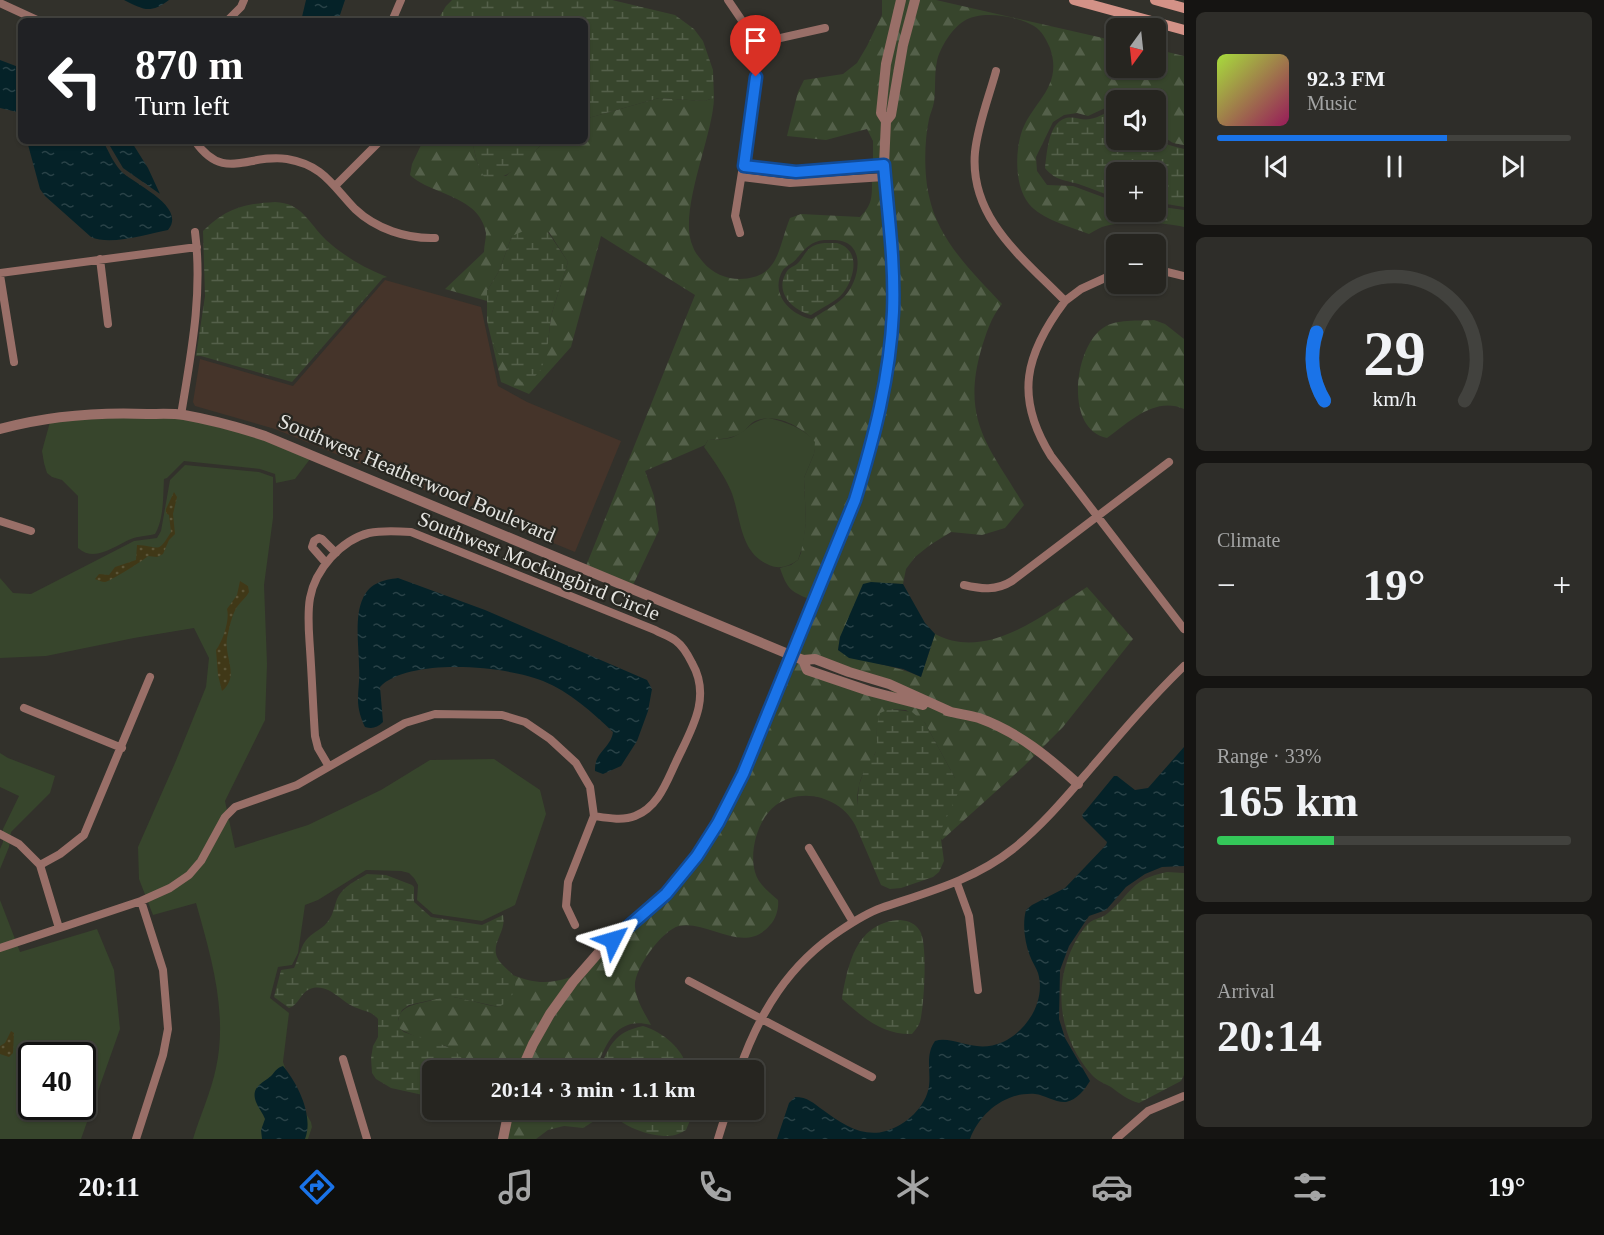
<!DOCTYPE html>
<meta charset="utf-8">
<style>
:root{--surface:#262520;--page:#2e2d29;--text:#f1f3f6;--muted:#a4a5a5;--line:#42423e;--accent:#1a73e8}
body{margin:0;font-family:Georgia,serif;background:var(--page);color:var(--text);height:100vh;display:flex;flex-direction:column;font-size:22px;white-space:nowrap}
*{box-sizing:border-box;margin:0}
p{font-size:20px;color:var(--muted)}
.icon{flex:none;width:33px;height:33px;fill:none;stroke:currentColor;stroke-width:2;stroke-linecap:round;stroke-linejoin:round}
.map{position:relative;flex:1;overflow:hidden}
.drawer{display:flex;flex-direction:column;gap:12px;padding:12px;background:#151412;width:420px}
.drawer>*{flex:none}
.banner{position:absolute;left:18px;top:18px;width:570px;height:126px;border-radius:9px;box-shadow:0 2px 4px #0004,0 0 0 2px var(--line);background:#202124;color:#fff;overflow:hidden}
.needle{width:39px;rotate:195deg}
.controls{position:absolute;left:1106px;top:18px;display:grid;gap:12px}
.controls a{display:grid;place-items:center;width:60px;height:60px;border-radius:9px;background:var(--surface);box-shadow:0 2px 4px #0004,0 0 0 2px var(--line);font-size:30px}
.speed{position:absolute;left:18px;top:1042px;display:flex;gap:12px;font-size:30px;font-weight:700;text-align:center}
.speed>*{display:grid;place-content:center;width:78px;height:78px;border-radius:50%;background:var(--surface);box-shadow:0 2px 4px #0004,0 0 0 2px var(--line);line-height:1}
.speed .limit{border:3px solid #111;border-radius:9px;background:#fff;color:#111}
.pin{position:absolute;display:grid;place-items:center;width:51px;height:51px;color:#fff;margin:-62px -26px;border-radius:50% 50% 50% 0;rotate:-45deg;box-shadow:0 0 6px #0007}
.pin .icon{rotate:45deg}
.me{position:absolute;width:66px;margin:-33px;rotate:50deg;stroke-linejoin:round;filter:drop-shadow(0 0 4px #0008)}
.turn{display:flex;align-items:center;gap:21px;height:126px;padding:0 18px;font-size:27px}
.turn .icon{width:78px;height:78px;stroke-width:2.5}
.turn b{display:block;font-size:42px;line-height:51px}
.big{font-size:45px;font-weight:800;line-height:1.1}
.drawer .widget{flex:1;display:flex;flex-direction:column;justify-content:center;gap:9px;min-width:0;padding:0 21px;border-radius:9px;background:var(--page)}
.drawer .dial{align-items:center;gap:0}
.dial svg{height:156px;overflow:visible;fill:none;stroke:var(--line);stroke-width:7;stroke-linecap:round;text-anchor:middle}
.dial text{fill:var(--text);stroke:none}
.song{display:flex;align-items:center;gap:18px}
.cover{width:72px;height:72px;border-radius:9px;background:linear-gradient(135deg,hsl(80 70% 55%),hsl(330 70% 35%))}
.played{height:6px;border-radius:3px;background:linear-gradient(90deg,var(--accent) 65%,var(--line) 65%)}
.keys{display:flex;justify-content:space-around;direction:ltr}
.heat{display:flex;justify-content:space-between;align-items:center;font-size:33px;direction:ltr}
.charge{height:9px;border-radius:4px;background:linear-gradient(90deg,#34c759 33%,var(--line) 0)}
.trip{position:absolute;left:422px;top:1060px;width:342px;height:60px;border-radius:9px;background:var(--surface);box-shadow:0 2px 4px #0004,0 0 0 2px var(--line);font-weight:800;line-height:60px;text-align:center}
.tab-bar{display:flex;height:96px;justify-content:space-around;align-items:center;background:#0f0f0d;color:var(--muted)}
.tab-bar .icon{width:42px;height:42px}
.tab-bar .active{color:var(--accent)}
.tab-bar b{font-size:27px;color:var(--text)}
main{display:flex;flex:1;min-height:0}
.map>svg:first-child{display:block}
.education{fill:#45342a}
.green{fill:#37452c;fill-rule:evenodd}
.forest{fill:url(#forest-firs);fill-rule:evenodd}
.wetland{fill:url(#wetland-marsh)}
.sand{fill:url(#sand-dots)}
.water{fill:url(#water-ripples)}
.lines{fill:none;stroke-linecap:round;stroke-linejoin:round}
.minor{stroke:#996f68;stroke-width:8}
.tertiary{stroke:#996f68;stroke-width:10}
.secondary{stroke:#d39287;stroke-width:10}
.route-casing{stroke:#114b97;stroke-width:15}
.route{stroke:#1a73e8;stroke-width:10}
.labels{text-anchor:middle;stroke-width:4.5;stroke-linejoin:round;paint-order:stroke}
.street-label{font-size:21px;fill:#e3e3df;stroke:#282721}
</style>
<main>
<div class="map">
<svg width="1184" height="1139" viewBox="0 0 1184 1139">
<defs>
<pattern id="forest-firs" width="22" height="20" patternUnits="userSpaceOnUse" patternTransform="scale(1.5)"><rect width="22" height="20" fill="#37452c"/><path d="M5 1l3.5 6h-7zM16 11l3.5 6h-7z" fill="#54604a"/></pattern>
<pattern id="wetland-marsh" width="20" height="14" patternUnits="userSpaceOnUse" patternTransform="scale(1.5)"><rect width="20" height="14" fill="#37452c"/><path d="M1 5h8M5 5V1M11 12h8M15 12V8" fill="none" stroke="#54604a"/></pattern>
<pattern id="sand-dots" width="8" height="8" patternUnits="userSpaceOnUse" patternTransform="scale(1.5)"><rect width="8" height="8" fill="#403817"/><path d="M2 2h.1M6 6h.1" fill="none" stroke="#5b5538" stroke-width="1.8" stroke-linecap="round"/></pattern>
<pattern id="water-ripples" width="26" height="14" patternUnits="userSpaceOnUse" patternTransform="scale(1.5)"><rect width="26" height="14" fill="#052228"/><path d="M2 4q2-2 4 0t4 0M15 11q2-2 4 0t4 0" fill="none" stroke="#294247"/></pattern>
</defs>
<rect width="100%" height="100%" fill="#32312b"/>
<!-- education -->
<path class="education" d="M 385,280 L 481,307 L 498,386 L 527,402 L 621,441 L 575,552 L 275,429 L 195,406 L 193,402 L 200,359 L 293,386 Z"/>
<!-- green -->
<path class="green" d="M 109,416 L 181,418 L 254,436 L 310,459 L 295,479 L 276,483 L 275,474 L 260,469 L 184,461 L 167,478 L 164,479 C 163,496 164,519 155,534 C 147,536 138,536 131,539 C 114,546 95,563 78,548 L 78,496 L 62,480 L 52,477 L 47,473 L 44,463 L 42,451 L 50,422 Z
M 768,418 C 787,422 803,428 816,442 L 814,454 L 804,478 L 806,523 L 803,545 L 798,560 C 788,567 778,570 767,564 C 739,551 741,516 731,491 C 724,475 714,461 704,447 L 708,440 C 716,439 725,440 733,437 C 749,430 748,422 768,418 Z
M 185,465 L 259,472 L 273,477 L 273,518 L 264,585 L 267,664 L 265,720 L 225,801 L 235,848 L 308,825 L 381,790 L 430,760 L 494,759 L 540,790 L 546,814 L 515,905 L 482,921 L 433,914 L 417,900 L 418,885 L 414,878 L 409,873 L 401,871 L 366,870 L 318,900 L 305,905 L 298,953 L 292,965 L 278,967 L 270,998 L 289,1013 L 283,1062 L 295,1095 L 311,1122 L 312,1127 L 308,1139 L 193,1139 C 200,1116 211,1092 216,1068 C 228,1013 211,956 196,903 L 153,915 L 139,879 L 138,847 L 175,763 L 206,687 L 209,658 L 194,628 L 134,638 L 46,656 L 0,658 L 0,578 L 13,593 L 31,594 L 134,541 L 157,538 L 161,531 L 170,480 Z
M 0,753 L 8,758 L 55,776 L 50,793 L 11,832 L 9,847 L 0,869 L 0,849 L 3,842 L 3,829 L 19,796 L 0,787 Z
M 0,900 L 20,952 L 97,929 L 114,970 L 120,1029 L 81,1139 L 0,1139 ZM 32,1056 L 82,1056 L 82,1107 L 32,1107 Z"/>
<!-- forest -->
<path class="forest" d="M 882,0 L 897,0 L 882,122 L 881,162 L 873,163 L 873,141 L 867,129 L 826,140 L 787,136 L 798,92 L 804,80 L 843,74 L 857,63 L 867,46 L 882,15 Z
M 904,0 L 912,0 L 886,115 L 885,93 Z
M 919,0 L 936,0 L 1116,41 L 1116,68 L 1155,68 L 1155,49 L 1184,56 L 1184,145 C 1180,144 1173,144 1170,141 C 1160,135 1155,111 1155,100 L 1150,100 L 1147,95 L 1129,92 L 1120,100 L 1116,100 L 1116,103 L 1088,116 L 1077,113 L 1064,115 L 1053,122 L 1036,157 L 1037,171 L 1047,185 L 1073,186 L 1116,202 L 1116,212 L 1155,212 L 1155,206 L 1184,210 L 1184,227 C 1165,222 1121,220 1102,227 C 1097,229 1093,232 1089,234 C 1071,227 1041,219 1029,204 C 1015,187 1015,154 1021,134 C 1030,103 1064,88 1050,48 C 1046,39 1042,31 1034,26 C 1017,16 981,10 964,21 C 952,28 940,48 937,61 C 934,75 936,89 934,102 C 933,108 930,114 929,119 C 924,142 924,174 929,196 C 938,240 972,272 1002,304 C 991,317 986,334 981,350 C 961,421 990,448 1024,505 L 1005,528 L 982,535 L 951,532 L 930,545 L 915,557 L 906,569 L 903,584 L 882,583 L 840,637 L 838,650 C 866,664 893,664 921,677 L 935,634 C 987,662 1044,614 1087,587 L 1133,639 L 1063,727 L 1024,766 L 942,840 L 939,836 L 941,827 L 948,814 L 955,778 L 925,723 L 906,710 L 890,709 L 876,729 C 877,735 878,742 877,748 C 874,761 862,769 859,786 C 855,801 859,815 857,829 C 845,799 804,785 776,805 C 758,818 749,851 755,872 C 758,884 769,892 778,900 C 779,908 776,919 770,925 C 744,956 709,920 679,926 C 662,930 633,970 635,987 C 636,1000 645,1014 651,1025 C 616,1016 606,1044 595,1071 L 525,1071 L 536,1046 L 575,984 L 603,953 L 688,875 L 723,826 L 794,661 L 890,695 L 892,689 L 797,654 L 835,562 L 892,359 L 888,165 L 889,122 Z
M 659,98 L 704,101 L 714,98 C 713,137 677,213 693,247 C 695,253 700,258 703,262 C 712,273 726,279 740,279 C 780,278 778,247 790,218 L 801,214 L 860,217 C 872,205 872,198 872,182 L 882,181 C 884,224 889,267 889,310 C 890,411 848,508 812,600 C 791,592 787,589 780,568 L 791,565 L 798,560 L 801,553 L 806,523 L 804,478 L 814,454 L 815,442 C 803,427 775,412 755,421 C 751,423 748,427 744,431 C 733,439 721,439 708,440 L 705,445 L 645,471 L 654,496 L 659,530 L 633,585 L 586,566 L 695,295 L 601,236 L 571,347 L 529,394 L 501,382 L 492,342 L 497,352 L 548,343 L 551,316 L 568,262 L 549,232 L 512,236 L 499,271 L 487,291 L 487,301 L 445,289 L 484,252 C 484,246 486,239 486,233 C 479,195 433,196 410,175 L 412,164 L 423,141 L 472,141 L 477,162 L 484,176 L 506,176 L 546,141 L 585,141 L 585,119 ZM 824,240 C 831,240 840,239 847,243 C 866,254 856,285 844,297 C 835,306 822,312 812,319 C 790,315 769,293 783,270 C 787,265 794,263 797,258 C 806,248 810,242 824,240 Z
M 1154,320 L 1165,324 L 1184,339 L 1184,409 C 1155,396 1129,422 1107,438 C 1064,430 1074,347 1103,328 C 1115,319 1139,321 1154,320 Z
M 513,975 C 534,984 550,984 571,977 L 518,1071 L 467,1071 L 466,1062 L 446,1046 L 416,1037 L 398,1028 C 396,1006 413,1005 429,1001 C 437,999 445,996 453,997 C 468,999 484,1005 499,1007 L 516,979 Z
M 512,1110 L 599,1110 L 602,1116 L 583,1128 L 564,1126 L 548,1130 L 536,1139 L 506,1139 Z"/>
<!-- wetland -->
<path class="wetland" d="M 452,0 L 612,0 L 675,15 L 694,29 L 703,41 L 713,70 L 714,98 L 704,101 L 659,98 L 585,119 L 585,21 L 437,21 L 446,6 Z
M 1116,107 L 1116,140 L 1155,140 L 1155,123 L 1165,144 L 1184,149 L 1184,207 L 1155,202 L 1155,172 L 1116,172 L 1116,198 C 1105,194 1095,190 1084,186 C 1069,180 1056,182 1045,168 C 1047,153 1048,123 1066,118 C 1075,116 1082,121 1090,119 C 1099,118 1108,111 1116,107 Z
M 472,141 L 546,141 C 527,155 511,184 484,177 L 477,162 Z
M 275,202 C 302,203 308,222 326,240 C 344,256 364,268 387,277 L 383,278 L 292,382 L 201,356 L 196,356 L 205,296 L 203,231 C 227,208 243,204 275,202 Z
M 526,230 L 548,232 L 568,262 L 551,316 L 548,343 L 542,368 L 530,382 L 522,382 L 509,369 L 497,352 L 492,342 L 487,321 L 487,291 L 499,271 L 512,236 Z
M 837,243 C 861,250 855,277 843,293 C 836,302 821,308 811,315 C 794,311 774,293 786,273 C 788,268 793,267 797,264 C 803,259 805,250 813,246 C 820,242 829,243 837,243 Z
M 890,709 L 912,712 L 925,723 L 955,778 L 958,793 L 940,832 L 944,861 L 939,872 L 933,877 L 901,888 L 890,889 L 881,885 L 857,829 L 856,816 L 859,785 L 865,768 L 875,754 L 877,742 L 876,729 L 880,713 Z
M 1167,872 L 1184,873 L 1184,1075 L 1181,1081 L 1139,1103 C 1128,1100 1120,1094 1111,1087 C 1105,1084 1096,1080 1092,1075 C 1054,1033 1051,971 1085,927 C 1093,917 1100,920 1108,913 C 1132,893 1131,879 1167,872 Z
M 367,874 L 386,875 L 412,885 L 414,887 L 414,902 L 431,917 L 482,925 L 503,915 C 507,931 491,943 497,957 C 501,966 511,971 516,979 C 514,994 513,999 499,1007 L 454,997 L 436,999 L 409,1005 L 402,1010 L 398,1019 L 398,1027 L 404,1032 C 425,1041 463,1043 467,1071 L 432,1071 L 432,1097 L 391,1088 L 376,1079 L 372,1073 L 371,1058 L 373,1046 L 378,1037 L 378,1019 C 371,1011 366,1012 357,1008 C 341,1003 329,982 310,989 C 300,993 299,1005 289,1008 L 274,997 L 281,970 L 294,968 C 298,960 301,944 308,938 C 315,931 323,929 329,920 C 333,914 334,908 336,902 C 341,887 354,882 367,874 Z
M 900,920 C 909,921 915,923 920,931 C 928,944 924,1007 920,1022 C 918,1027 915,1030 912,1034 C 883,1035 862,1017 842,999 C 848,963 857,922 900,920 Z
M 643,1026 C 663,1032 684,1049 688,1071 L 599,1071 C 609,1046 614,1032 643,1026 Z
M 607,1110 L 692,1110 L 691,1118 L 686,1130 C 681,1133 674,1136 668,1136 C 646,1136 622,1126 607,1110 Z"/>
<!-- sand -->
<path class="sand" d="M 174,492 L 177,497 L 173,514 L 175,534 L 169,540 L 163,554 L 157,557 L 148,556 C 144,560 109,582 105,582 C 102,582 98,580 95,579 L 99,574 L 109,575 L 115,567 L 136,560 L 137,545 C 160,546 157,555 171,532 L 169,515 L 166,513 L 166,509 Z
M 240,581 L 248,586 L 249,592 C 246,598 241,601 237,607 C 232,614 229,629 227,638 C 224,658 240,676 222,691 L 218,675 L 216,650 C 223,641 230,619 227,609 L 237,595 Z
M 11,1031 L 14,1033 L 13,1053 L 9,1057 L 0,1054 L 0,1046 L 5,1043 Z"/>
<!-- water -->
<path class="water" d="M 124,0 L 169,0 C 150,14 144,10 124,0 Z
M 306,0 L 345,0 L 338,21 L 301,21 Z
M 0,60 L 21,68 L 21,120 L 17,112 L 0,108 Z
M 27,141 L 103,141 C 108,150 113,162 120,170 C 131,183 188,206 168,230 C 148,234 110,246 91,237 L 45,196 L 40,189 Z
M 107,141 L 131,141 L 148,168 L 160,194 L 123,168 Z
M 398,578 L 485,610 L 647,680 L 652,689 L 648,711 L 637,741 L 621,766 L 603,774 L 595,771 C 594,752 611,748 613,732 C 592,712 570,692 543,681 C 507,666 409,657 380,687 L 383,722 C 377,728 372,729 365,727 C 361,719 358,709 358,700 C 358,689 360,678 359,667 C 359,647 354,617 363,598 C 370,583 383,580 398,578 Z
M 871,582 L 903,584 L 925,623 L 935,634 L 921,677 L 903,669 L 849,658 L 838,650 L 840,637 L 863,584 Z
M 1184,747 L 1184,866 L 1162,867 L 1145,874 L 1126,887 L 1106,910 L 1089,916 L 1069,946 L 1060,970 L 1059,1019 L 1065,1038 L 1090,1081 C 1085,1089 1077,1100 1066,1102 C 1056,1103 1045,1095 1035,1094 C 1005,1092 980,1113 970,1139 L 777,1139 L 789,1103 L 795,1097 C 808,1097 813,1103 823,1110 C 842,1124 863,1138 886,1131 C 906,1125 926,1107 929,1086 C 931,1070 925,1055 935,1041 C 954,1035 974,1055 1003,1042 C 1028,1030 1046,1000 1038,973 C 1036,967 1032,962 1030,956 C 1025,943 1022,924 1026,910 L 1032,905 L 1065,888 L 1106,845 L 1107,842 L 1083,818 L 1082,815 L 1114,776 L 1117,776 L 1135,790 L 1148,788 Z
M 283,1066 C 298,1084 314,1116 305,1139 L 262,1139 L 261,1130 L 265,1119 C 263,1113 258,1108 256,1102 C 250,1086 264,1083 272,1075 C 276,1070 277,1068 283,1066 Z"/>
<g class="lines">
<!-- minor -->
<path class="minor" d="M 728,0 L 745,25 L 754,44 L 757,63 L 755,91 L 735,216 L 740,233
M 0,3 L 39,21
M 227,21 L 241,7 L 244,0
M 392,21 L 401,0
M 754,44 L 825,28
M 996,71 C 989,97 978,124 975,152 C 969,218 1023,258 1065,301 C 1025,354 1014,397 1051,456 L 1184,629
M 195,141 C 224,183 248,153 287,159 C 323,165 332,185 355,209 C 376,229 407,239 435,238
M 743,166 L 796,172 L 884,165
M 742,177 L 790,183 L 885,177
M 336,185 L 380,141
M 100,259 L 108,324
M 1155,269 L 1184,276
M 0,273 L 197,247
M 0,275 L 14,362
M 1065,301 L 1081,289 L 1116,273
M 181,415 C 191,354 203,294 195,232
M 0,521 L 31,531
M 326,563 L 312,547 L 314,541 L 319,538 L 322,539 L 336,553
M 964,585 C 981,589 996,591 1012,581 L 1169,462
M 24,708 L 122,748
M 328,765 L 318,748 L 315,736 C 313,707 312,678 310,649 C 309,633 307,615 310,598 C 315,570 341,540 369,533 C 383,530 397,531 411,532 L 655,630 C 662,634 670,636 676,641 C 683,646 688,655 692,663 C 712,698 691,730 676,762 C 666,783 658,807 635,816 C 623,821 607,818 594,816
M 0,834 L 19,844 L 40,865 L 59,928
M 809,848 L 853,922
M 40,865 L 60,854 L 84,835 L 150,677
M 957,883 L 969,916 L 978,990
M 0,948 L 141,901 L 170,888 L 189,875 L 201,861 L 225,817 L 235,807 L 297,785 L 405,723 L 435,714 L 502,715 L 525,722 L 550,739 L 576,763 L 590,787 L 594,816 L 568,882 L 566,906 L 575,925
M 689,981 L 872,1077
M 343,1059 L 367,1139
M 739,1071 C 759,1013 789,964 841,930 C 853,922 867,913 881,908 C 928,892 974,880 1013,849 C 1043,825 1067,796 1092,767 C 1122,732 1151,698 1184,666
M 136,1139 L 163,1055 L 168,1029 L 163,970 L 141,901
M 718,1139 L 727,1110
M 1116,1139 L 1148,1111 L 1184,1096"/>
<!-- tertiary -->
<path class="tertiary" d="M 886,121 L 891,115 L 903,45 L 915,0
M 0,429 C 48,416 97,412 147,414 C 159,414 172,413 184,415 C 212,420 238,427 265,436 L 793,656 L 803,660 L 815,659 L 849,672 L 889,684 L 951,712
M 803,660 L 807,670 L 869,691 L 923,705
M 947,711 C 958,714 969,715 979,718 C 1018,732 1048,757 1078,784
M 521,1071 L 533,1044 L 550,1014 L 573,982 L 600,951 L 666,894 L 709,840 L 736,790 L 793,656 L 855,500 L 870,451 L 880,410 L 889,358 L 893,311 L 892,277 L 884,165 L 886,121 L 881,113 L 886,64 L 901,0
M 503,1139 L 509,1110"/>
<!-- secondary -->
<path class="secondary" d="M 1074,0 L 1184,30
M 1155,0 L 1184,8"/>
</g>
<g class="lines">
<defs>
<path id="route" d="M 613,940 L 666,894 L 697,856 L 718,823 L 743,774 L 855,500 C 874,438 890,377 893,312 C 895,263 888,214 884,165 L 796,172 L 744,166 L 756,77"/>
</defs>
<!-- route casing -->
<use href="#route" class="route-casing"/>
<!-- route -->
<use href="#route" class="route"/>
</g>
<g class="labels">
<!-- street labels -->
<g class="street-label">
<text transform="translate(417 478) rotate(23)" y="7">Southwest Heatherwood Boulevard</text>
<text transform="translate(539 566) rotate(22)" y="7">Southwest Mockingbird Circle</text>
</g>
</g>
</svg>
<div class="controls">
<a><svg class="needle" viewBox="-14 -14 28 28"><path d="M0-13l5 13h-10z" fill="#e53935"/><path d="M0 13l5-13h-10z" fill="#a4a5a5"/></svg></a>
<a><svg class="icon" aria-label="sound" viewBox="0 0 24 24"><path d="M4 9h4l5-4v14l-5-4H4zM17 9q2 3 0 6"/></svg></a>
<a>+</a>
<a>−</a>
</div>
<div class="speed"><div class="limit">40</div></div>
<div class="pin" style="left:756px;top:77px;background:#d93025"><svg class="icon" aria-label="arrive" viewBox="0 0 24 24"><path d="M6 21V4h12l-3 4 3 4H6"/></svg></div>
<svg class="me" style="left:613px;top:940px" viewBox="-20 -20 40 40"><path d="M0-17L14 15 0 8-14 15z" fill="#1a73e8" stroke="#fff" stroke-width="4"/></svg>
<div class="trip">20:14 · 3 min · 1.1 km</div>
<div class="banner">
<div class="turn"><svg class="icon" aria-label="left" viewBox="0 0 24 24"><path d="M17 20v-9H6M10 6l-5 5 5 5"/></svg><div><b>870 m</b>Turn left</div></div>
</div>
</div>
<section class="drawer">
<div class="widget">
<div class="song"><i class="cover"></i><div><b>92.3 FM</b><p>Music</p></div></div>
<div class="played"></div>
<div class="keys"><svg class="icon" aria-label="previous" viewBox="0 0 24 24"><path d="M18 5L8 12l10 7zM5 5v14"/></svg><svg class="icon" aria-label="pause" viewBox="0 0 24 24"><path d="M8 5v14M16 5v14"/></svg><svg class="icon" aria-label="next" viewBox="0 0 24 24"><path d="M6 5l10 7-10 7zM19 5v14"/></svg></div>
</div>
<div class="widget dial"><svg viewBox="0 0 100 80">
<path d="M14 69A42 42 0 1 1 86 69"/>
<path d="M14 69A42 42 0 0 1 10 34" stroke="#1a73e8"/>
<text x="50" y="56" font-size="32" font-weight="700">29</text>
<text x="50" y="72" font-size="11">km/h</text>
</svg></div>
<div class="widget"><p>Climate</p>
<div class="heat"><a>−</a><b class="big">19°</b><a>+</a></div>
</div>
<div class="widget"><p>Range · 33%</p><b class="big">165 km</b><div class="charge"></div></div>
<div class="widget"><p>Arrival</p><b class="big">20:14</b></div>
</section>
</main>
<nav class="tab-bar">
<b>20:11</b>
<svg class="icon active" aria-label="directions" viewBox="0 0 24 24"><path d="M12 3l9 9-9 9-9-9zM9 14v-3h6M13 9l2 2-2 2"/></svg>
<svg class="icon" aria-label="music" viewBox="0 0 24 24"><path d="M9 18V5l10-2v13"/><circle cx="6" cy="18" r="3"/><circle cx="16" cy="16" r="3"/></svg>
<svg class="icon" aria-label="phone" viewBox="0 0 24 24"><path d="M5 4h4l2 5-3 2q2 4 5 5l2-3 5 2v4C11 20 4 13 5 4z"/></svg>
<svg class="icon" aria-label="climate" viewBox="0 0 24 24"><path d="M12 3v18M4 7l16 10M4 17L20 7"/></svg>
<svg class="icon" aria-label="car" viewBox="0 0 24 24"><path d="M5 17H2v-5l4-1 3-4h7l3 4 3 1v5h-3M9 17h6M6 11h13"/><circle cx="7" cy="17" r="2"/><circle cx="17" cy="17" r="2"/></svg>
<svg class="icon" aria-label="filters" viewBox="0 0 24 24"><path d="M4 7h16M4 17h16"/><circle cx="9" cy="7" r="2"/><circle cx="15" cy="17" r="2"/></svg>
<b>19°</b>
</nav>
